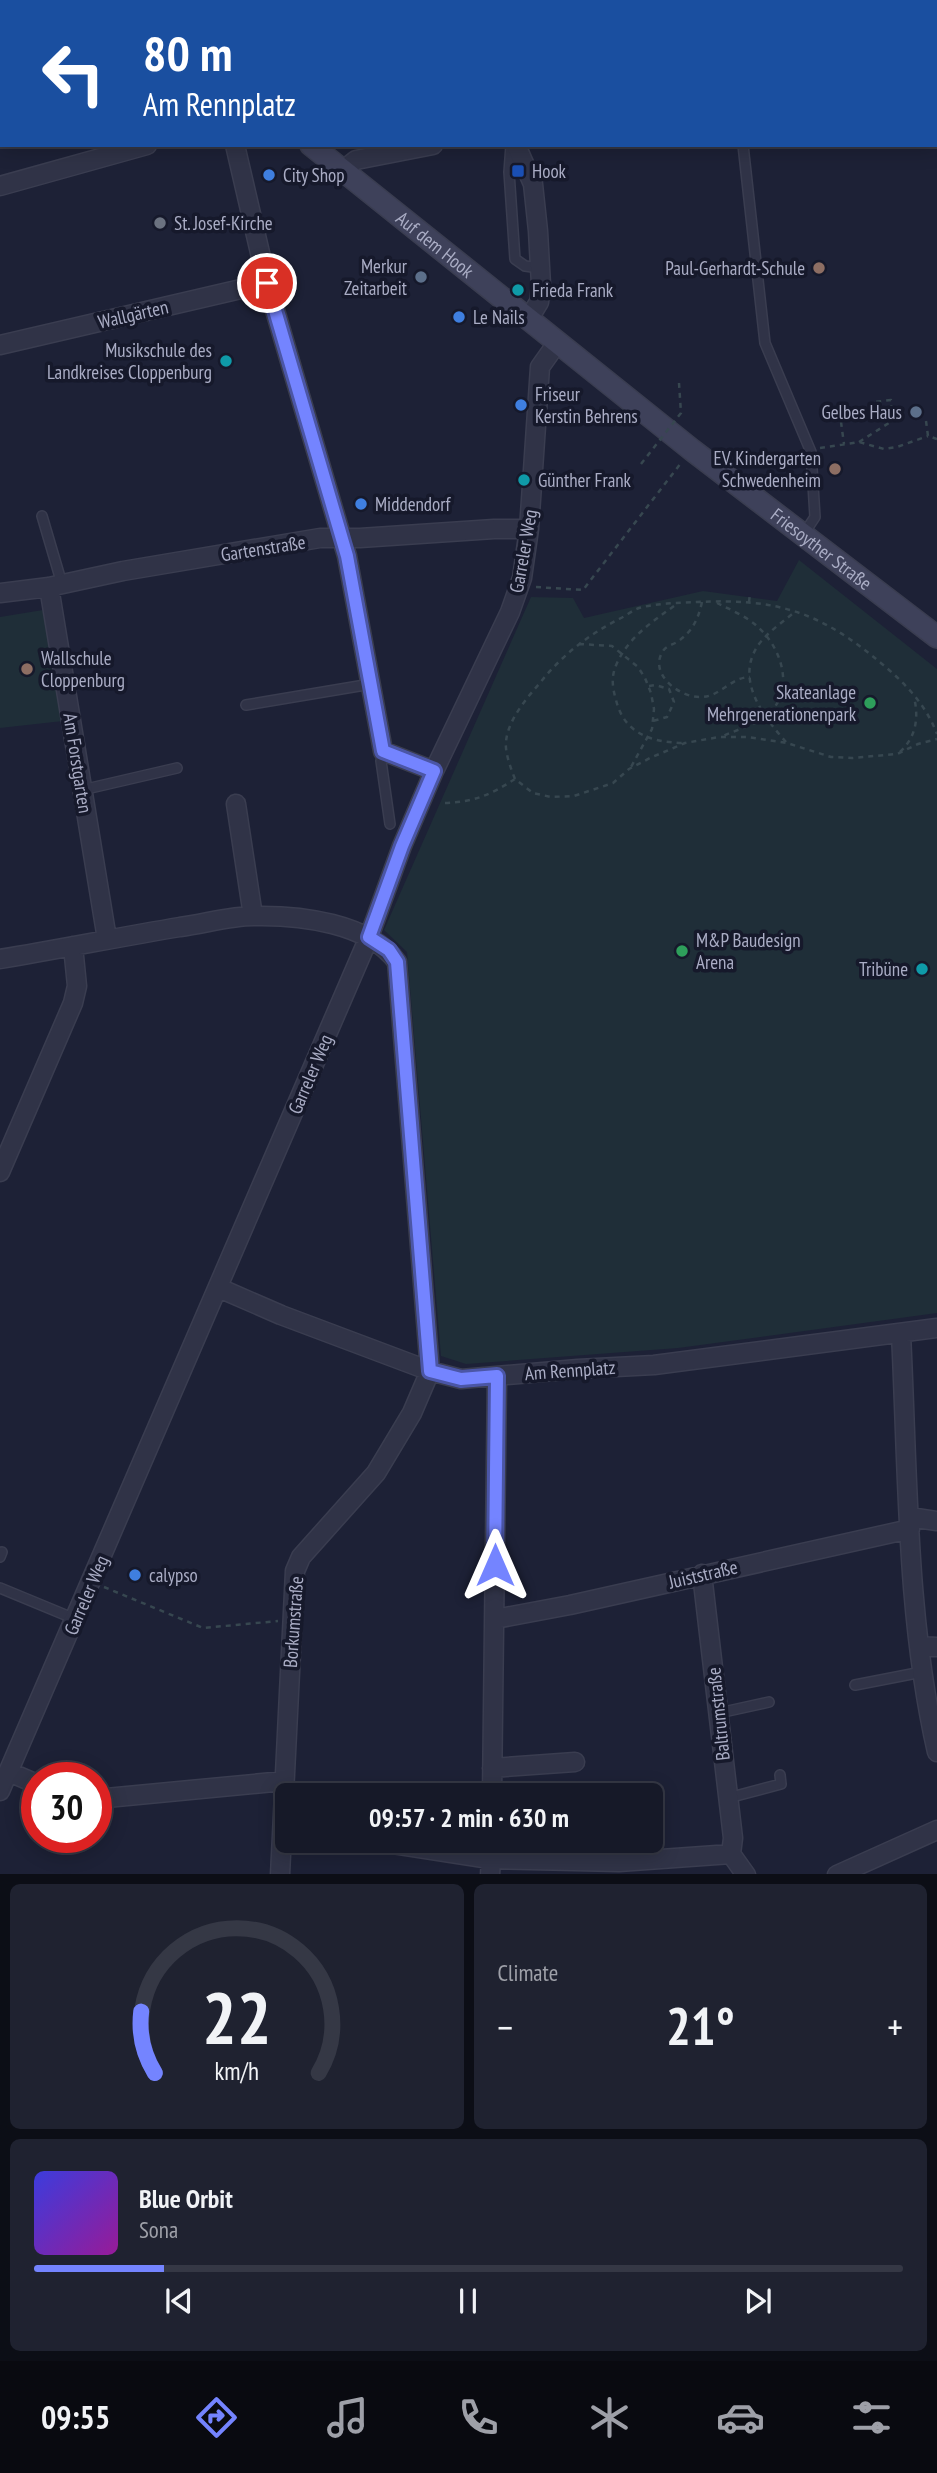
<!DOCTYPE html>
<meta charset="utf-8">
<style>
:root{--surface:#161928;--page:#1f2230;--text:#f1f3f6;--muted:#9ea0a8;--line:#353845;--accent:#7484ff}
body{margin:0;font-family:"PT Sans Narrow",sans-serif;background:var(--page);color:var(--text);height:100vh;display:flex;flex-direction:column;font-size:26px;white-space:nowrap}
*{box-sizing:border-box;margin:0}
p{font-size:23px;color:var(--muted)}
.icon{flex:none;width:38px;height:38px;fill:none;stroke:currentColor;stroke-width:2;stroke-linecap:round;stroke-linejoin:round}
.map{position:relative;height:1874px;overflow:hidden}
.sheet{display:flex;flex-direction:column;gap:10px;padding:10px;background:#0c0e16;flex:1}
.sheet>*{flex:none}
.top-card{position:absolute;left:0px;top:0px;width:938px;height:147px;box-shadow:0 4px 18px #0003,0 0 0 2px var(--line);background:#1a4fa0;color:#fff;overflow:hidden}
.speed{position:absolute;left:21px;top:1762px;display:flex;gap:14px;font-size:35px;font-weight:700;text-align:center}
.speed>*{display:grid;place-content:center;width:91px;height:91px;border-radius:50%;background:var(--surface);box-shadow:0 4px 18px #0003,0 0 0 2px var(--line);line-height:1}
.speed .limit{border:10px solid #d22;background:#fff;color:#111}
.pin{position:absolute;display:grid;place-items:center;width:60px;height:60px;color:#fff;margin:-30px;border:4px solid #fff;border-radius:50%;box-shadow:0 2px 7px #0007}
.me{position:absolute;width:77px;margin:-38px;rotate:0deg;stroke-linejoin:round;filter:drop-shadow(0 0 5px #0008)}
.turn{display:flex;align-items:center;gap:24px;height:147px;padding:0 28px;font-size:32px}
.turn .icon{width:91px;height:91px;stroke-width:2.5}
.turn b{display:block;font-size:49px;line-height:60px}
.big{font-size:52px;font-weight:600;line-height:1.1}
.sheet .tile{flex:1;display:flex;flex-direction:column;justify-content:center;gap:10px;min-width:0;padding:0 24px;border-radius:10px;background:var(--page)}
.sheet .dial{align-items:center;gap:0}
.dial svg{height:182px;overflow:visible;fill:none;stroke:var(--line);stroke-width:7;stroke-linecap:round;text-anchor:middle}
.dial text{fill:var(--text);stroke:none}
.song{display:flex;align-items:center;gap:21px}
.cover{width:84px;height:84px;border-radius:10px;background:linear-gradient(135deg,hsl(240 70% 55%),hsl(300 70% 35%))}
.played{height:7px;border-radius:4px;background:linear-gradient(90deg,var(--accent) 15%,var(--line) 15%)}
.keys{display:flex;justify-content:space-around;direction:ltr}
.heat{display:flex;justify-content:space-between;align-items:center;font-size:38px;direction:ltr}
.sheet .tiles{flex:1;display:grid;gap:10px;grid-template-columns:1fr 1fr}
.tile:last-child{grid-column:span 2}
.trip{position:absolute;left:275px;top:1783px;width:388px;height:70px;border-radius:10px;background:var(--surface);box-shadow:0 4px 18px #0003,0 0 0 2px var(--line);font-weight:600;line-height:70px;text-align:center}
.dock{display:flex;height:112px;justify-content:space-around;align-items:center;background:#090a10;color:var(--muted)}
.dock .icon{width:49px;height:49px}
.dock .on{color:var(--accent)}
.dock b{font-size:32px;color:var(--text)}
.map>svg:first-child{display:block}
.green{fill:#1f2e38}
.lines{fill:none;stroke-linecap:round;stroke-linejoin:round}
.lane-casing{stroke:#3a3d50;stroke-width:12}
.street-casing{stroke:#3a3d50;stroke-width:21}
.secondary-casing{stroke:#3a3d50;stroke-width:24}
.path{stroke:#374750;stroke-width:2.5;stroke-dasharray:5 5;stroke-linecap:butt}
.lane{stroke:#303347;stroke-width:9}
.street{stroke:#303347;stroke-width:18}
.secondary{stroke:#3e415a;stroke-width:21}
.path-bridge{stroke:#374750;stroke-width:2.5;stroke-dasharray:5 5;stroke-linecap:butt}
.route-casing{stroke:#4b56a6;stroke-width:18}
.route{stroke:#7484ff;stroke-width:12}
.transit-dot{fill:#1a4fb4;stroke:#16192b;stroke-width:2.5}
.shop-dot{fill:#3f7fe0;stroke:#16192b;stroke-width:2.5}
.worship-dot{fill:#6b7280;stroke:#16192b;stroke-width:2.5}
.education-dot{fill:#8d6e63;stroke:#16192b;stroke-width:2.5}
.service-dot{fill:#5c6f8a;stroke:#16192b;stroke-width:2.5}
.culture-dot{fill:#0f9aa8;stroke:#16192b;stroke-width:2.5}
.leisure-dot{fill:#2e9e5b;stroke:#16192b;stroke-width:2.5}
.labels{text-anchor:middle;stroke-width:7;stroke-linejoin:round;paint-order:stroke}
.poi-label{font-size:19px;fill:#aaadc5;stroke:#16192b;text-anchor:start}
.street-label{font-size:19px;fill:#aaadc5;stroke:#16192b}
</style>
<div class="map">
<svg width="937" height="1875" viewBox="0 0 937 1875">
<rect width="100%" height="100%" fill="#1d2136"/>
<!-- green -->
<path class="green" d="M 799,560 L 937,669 L 937,1313 L 678,1348 L 466,1364 L 441,1356 L 407,952 L 384,930 L 531,597 L 573,598 L 584,618 L 703,591 L 777,601 Z
M 43,610 L 63,721 L 0,728 L 0,617 Z"/>
<g class="lines">
<defs>
<path id="lane" d="M 511,145 L 509,172 L 515,259 L 525,266 L 540,268
M 743,145 L 765,343 L 811,452 L 815,517 L 803,535
M 42,516 L 62,584
M 246,705 L 371,684
M 383,751 L 381,761 L 390,824
M 82,790 L 177,768
M 0,1557 L 2,1552
M 0,1588 L 75,1619
M 855,1685 L 922,1672
M 719,1713 L 769,1702
M 728,1798 L 781,1784 L 780,1775"/>
<path id="street" d="M 322,2 L 328,0
M 639,2 L 639,0
M 936,134 L 937,134
M 235,145 L 267,283 L 347,556 L 383,751 L 434,771
M 516,145 L 533,184 L 538,231 L 541,285 L 539,302 L 528,320
M 342,171 L 356,160 L 433,145
M 0,186 L 147,145
M 0,345 L 267,283
M 49,587 L 107,939
M 0,593 L 49,587 L 123,571 L 320,538 L 360,538 L 494,529 L 529,529
M 236,804 L 253,916
M 0,959 C 60,949 120,937 180,927 C 204,924 230,916 254,916 C 300,915 369,923 397,962 L 430,1371 L 412,1413 L 376,1473 L 301,1557 L 295,1571 L 280,1875
M 0,1172 L 73,1003 L 77,986 L 73,946
M 219,1288 L 281,1315 L 430,1371 L 461,1379 L 578,1369 L 654,1365 L 937,1328
M 901,1334 C 908,1472 906,1617 937,1752
M 910,1517 L 937,1521
M 702,1574 L 733,1838 L 731,1854
M 495,1619 L 570,1605 L 910,1529
M 919,1646 L 937,1647
M 492,1768 L 575,1762
M 9,1772 L 37,1784
M 0,1791 L 369,937 L 402,846 L 434,771 L 510,612 L 522,578 L 529,529 L 540,367 L 557,343
M 492,1796 L 497,1376
M 96,1799 L 284,1781
M 374,1841 L 490,1859 L 619,1862 L 731,1854 L 746,1875
M 490,1875 L 492,1841
M 837,1875 L 937,1830"/>
<g id="secondary">
<path d="M 242,0 L 242,2"/>
<path id="s1" d="M 311,145 L 692,450 L 937,637"/>
</g>
</defs>
<!-- lane casing -->
<use href="#lane" class="lane-casing"/>
<!-- street casing -->
<use href="#street" class="street-casing"/>
<!-- secondary casing -->
<use href="#secondary" class="secondary-casing"/>
<!-- path -->
<path class="path" d="M 188,2 L 188,0
M 196,2 L 196,0
M 926,421 L 928,436 L 937,439
M 841,422 L 844,444
M 859,442 L 892,421 L 891,400 L 875,402
M 820,448 L 859,442 L 884,449 L 897,447 L 928,436
M 536,587 L 583,590 L 681,463
M 702,602 C 698,620 692,632 677,642 C 672,645 666,646 663,651 C 648,674 680,698 701,697 C 720,697 731,677 750,677
M 749,602 L 750,593
M 717,603 C 731,610 748,617 759,628 C 784,651 796,696 763,718 C 752,726 736,730 723,736
M 674,606 C 652,622 629,637 617,663 C 611,676 612,686 616,700 C 624,733 650,742 682,743
M 579,644 L 612,646 L 638,667 L 645,678 L 651,693 L 654,709 L 652,729 L 631,767
M 649,686 L 655,685 L 669,689 L 674,702 L 667,717 L 653,721
M 786,742 C 763,716 734,679 759,644 C 769,631 784,621 796,611
M 900,752 C 916,737 919,718 914,697
M 515,779 C 511,769 507,758 506,748 C 504,725 525,700 539,684 C 562,655 588,635 621,618 C 627,615 633,610 639,608 C 657,603 679,603 697,602 C 777,598 821,612 882,664 C 905,683 926,705 937,734
M 445,803 C 474,802 490,795 515,779 L 533,793 L 551,797 L 574,796 L 613,783 L 629,769 L 650,758 L 685,743 L 719,737 L 748,737 L 787,743 L 831,757 L 852,758 L 897,754 L 918,744 L 937,739
M 104,1587 L 203,1628 L 278,1621"/>
<!-- lane -->
<use href="#lane" class="lane"/>
<!-- street -->
<use href="#street" class="street"/>
<!-- secondary -->
<use href="#secondary" class="secondary"/>
<!-- path-bridge -->
<path class="path-bridge" d="M 641,464 L 681,413 L 679,383"/>
</g>
<g class="lines">
<defs>
<path id="route" d="M 267,283 L 347,556 L 383,751 L 434,771 L 402,846 L 369,937 L 389,950 L 397,962 L 430,1371 L 461,1379 L 497,1376 L 495,1565"/>
</defs>
<!-- route casing -->
<use href="#route" class="route-casing"/>
<!-- route -->
<use href="#route" class="route"/>
</g>
<!-- markers -->
<rect class="transit-dot" x="511" y="164" width="14" height="14" rx="3.5"/>
<g class="shop-dot">
<circle cx="269" cy="175" r="7"/>
<circle cx="459" cy="317" r="7"/>
<circle cx="521" cy="405" r="7"/>
<circle cx="361" cy="504" r="7"/>
<circle cx="135" cy="1575" r="7"/>
</g>
<circle class="worship-dot" cx="160" cy="223" r="7"/>
<g class="education-dot">
<circle cx="819" cy="268" r="7"/>
<circle cx="835" cy="469" r="7"/>
<circle cx="27" cy="669" r="7"/>
</g>
<g class="service-dot">
<circle cx="421" cy="277" r="7"/>
<circle cx="916" cy="412" r="7"/>
</g>
<g class="culture-dot">
<circle cx="518" cy="290" r="7"/>
<circle cx="226" cy="361" r="7"/>
<circle cx="524" cy="480" r="7"/>
<circle cx="922" cy="969" r="7"/>
</g>
<g class="leisure-dot">
<circle cx="870" cy="703" r="7"/>
<circle cx="682" cy="951" r="7"/>
</g>
<g class="labels">
<!-- poi labels -->
<g class="poi-label">
<text x="532" y="178">Hook</text>
<text x="283" y="182">City Shop</text>
<text x="174" y="230">St. Josef-Kirche</text>
<text x="407" y="273" text-anchor="end">Merkur<tspan x="407" dy="22">Zeitarbeit</tspan></text>
<text x="805" y="275" text-anchor="end">Paul-Gerhardt-Schule</text>
<text x="532" y="297">Frieda Frank</text>
<text x="473" y="324">Le Nails</text>
<text x="212" y="357" text-anchor="end">Musikschule des<tspan x="212" dy="22">Landkreises Cloppenburg</tspan></text>
<text x="535" y="401">Friseur<tspan x="535" dy="22">Kerstin Behrens</tspan></text>
<text x="902" y="419" text-anchor="end">Gelbes Haus</text>
<text x="821" y="465" text-anchor="end">EV. Kindergarten<tspan x="821" dy="22">Schwedenheim</tspan></text>
<text x="538" y="487">Günther Frank</text>
<text x="375" y="511">Middendorf</text>
<text x="41" y="665">Wallschule<tspan x="41" dy="22">Cloppenburg</tspan></text>
<text x="856" y="699" text-anchor="end">Skateanlage<tspan x="856" dy="22">Mehrgenerationenpark</tspan></text>
<text x="696" y="947">M&amp;P Baudesign<tspan x="696" dy="22">Arena</tspan></text>
<text x="908" y="976" text-anchor="end">Tribüne</text>
<text x="149" y="1582">calypso</text>
</g>
<!-- street labels -->
<g class="street-label">
<text dy="7" stroke="none"><textPath href="#s1" startOffset="159">Auf dem Hook</textPath></text>
<text transform="translate(133 314) rotate(-13)" y="7">Wallgärten</text>
<text transform="translate(263 548) rotate(-9)" y="7">Gartenstraße</text>
<text dy="7" stroke="none"><textPath href="#s1" startOffset="651">Friesoyther Straße</textPath></text>
<text transform="translate(523 551) rotate(-80)" y="7">Garreler Weg</text>
<text transform="translate(78 763) rotate(81)" y="7">Am Forstgarten</text>
<text transform="translate(310 1074) rotate(-67)" y="7">Garreler Weg</text>
<text transform="translate(570 1370) rotate(-4)" y="7">Am Rennplatz</text>
<text transform="translate(703 1574) rotate(-13)" y="7">Juiststraße</text>
<text transform="translate(86 1595) rotate(-67)" y="7">Garreler Weg</text>
<text transform="translate(293 1622) rotate(-86)" y="7">Borkumstraße</text>
<text transform="translate(718 1714) rotate(-96)" y="7">Baltrumstraße</text>
</g>
</g>
</svg>
<div class="speed"><div class="limit">30</div></div>
<div class="pin" style="left:267px;top:283px;background:#d93025"><svg class="icon" aria-label="arrive" viewBox="0 0 24 24"><path d="M6 21V4h12l-3 4 3 4H6"/></svg></div>
<svg class="me" style="left:495px;top:1565px" viewBox="-20 -20 40 40"><path d="M0-17L14 15 0 8-14 15z" fill="#7484ff" stroke="#fff" stroke-width="4"/></svg>
<div class="trip">09:57 · 2 min · 630 m</div>
<div class="top-card">
<div class="turn"><svg class="icon" aria-label="left" viewBox="0 0 24 24"><path d="M17 20v-9H6M10 6l-5 5 5 5"/></svg><div><b>80 m</b>Am Rennplatz</div></div>
</div>
</div>
<section class="sheet">
<div class="tiles">
<div class="tile dial"><svg viewBox="0 0 100 80">
<path d="M14 69A42 42 0 1 1 86 69"/>
<path d="M14 69A42 42 0 0 1 8 42" stroke="#7484ff"/>
<text x="50" y="56" font-size="32" font-weight="700">22</text>
<text x="50" y="72" font-size="11">km/h</text>
</svg></div>
<div class="tile"><p>Climate</p>
<div class="heat"><a>−</a><b class="big">21°</b><a>+</a></div>
</div>
<div class="tile">
<div class="song"><i class="cover"></i><div><b>Blue Orbit</b><p>Sona</p></div></div>
<div class="played"></div>
<div class="keys"><svg class="icon" aria-label="previous" viewBox="0 0 24 24"><path d="M18 5L8 12l10 7zM5 5v14"/></svg><svg class="icon" aria-label="pause" viewBox="0 0 24 24"><path d="M8 5v14M16 5v14"/></svg><svg class="icon" aria-label="next" viewBox="0 0 24 24"><path d="M6 5l10 7-10 7zM19 5v14"/></svg></div>
</div>
</div>
</section>
<nav class="dock">
<b>09:55</b>
<svg class="icon on" aria-label="directions" viewBox="0 0 24 24"><path d="M12 3l9 9-9 9-9-9zM9 14v-3h6M13 9l2 2-2 2"/></svg>
<svg class="icon" aria-label="music" viewBox="0 0 24 24"><path d="M9 18V5l10-2v13"/><circle cx="6" cy="18" r="3"/><circle cx="16" cy="16" r="3"/></svg>
<svg class="icon" aria-label="phone" viewBox="0 0 24 24"><path d="M5 4h4l2 5-3 2q2 4 5 5l2-3 5 2v4C11 20 4 13 5 4z"/></svg>
<svg class="icon" aria-label="climate" viewBox="0 0 24 24"><path d="M12 3v18M4 7l16 10M4 17L20 7"/></svg>
<svg class="icon" aria-label="car" viewBox="0 0 24 24"><path d="M5 17H2v-5l4-1 3-4h7l3 4 3 1v5h-3M9 17h6M6 11h13"/><circle cx="7" cy="17" r="2"/><circle cx="17" cy="17" r="2"/></svg>
<svg class="icon" aria-label="filters" viewBox="0 0 24 24"><path d="M4 7h16M4 17h16"/><circle cx="9" cy="7" r="2"/><circle cx="15" cy="17" r="2"/></svg>
</nav>
